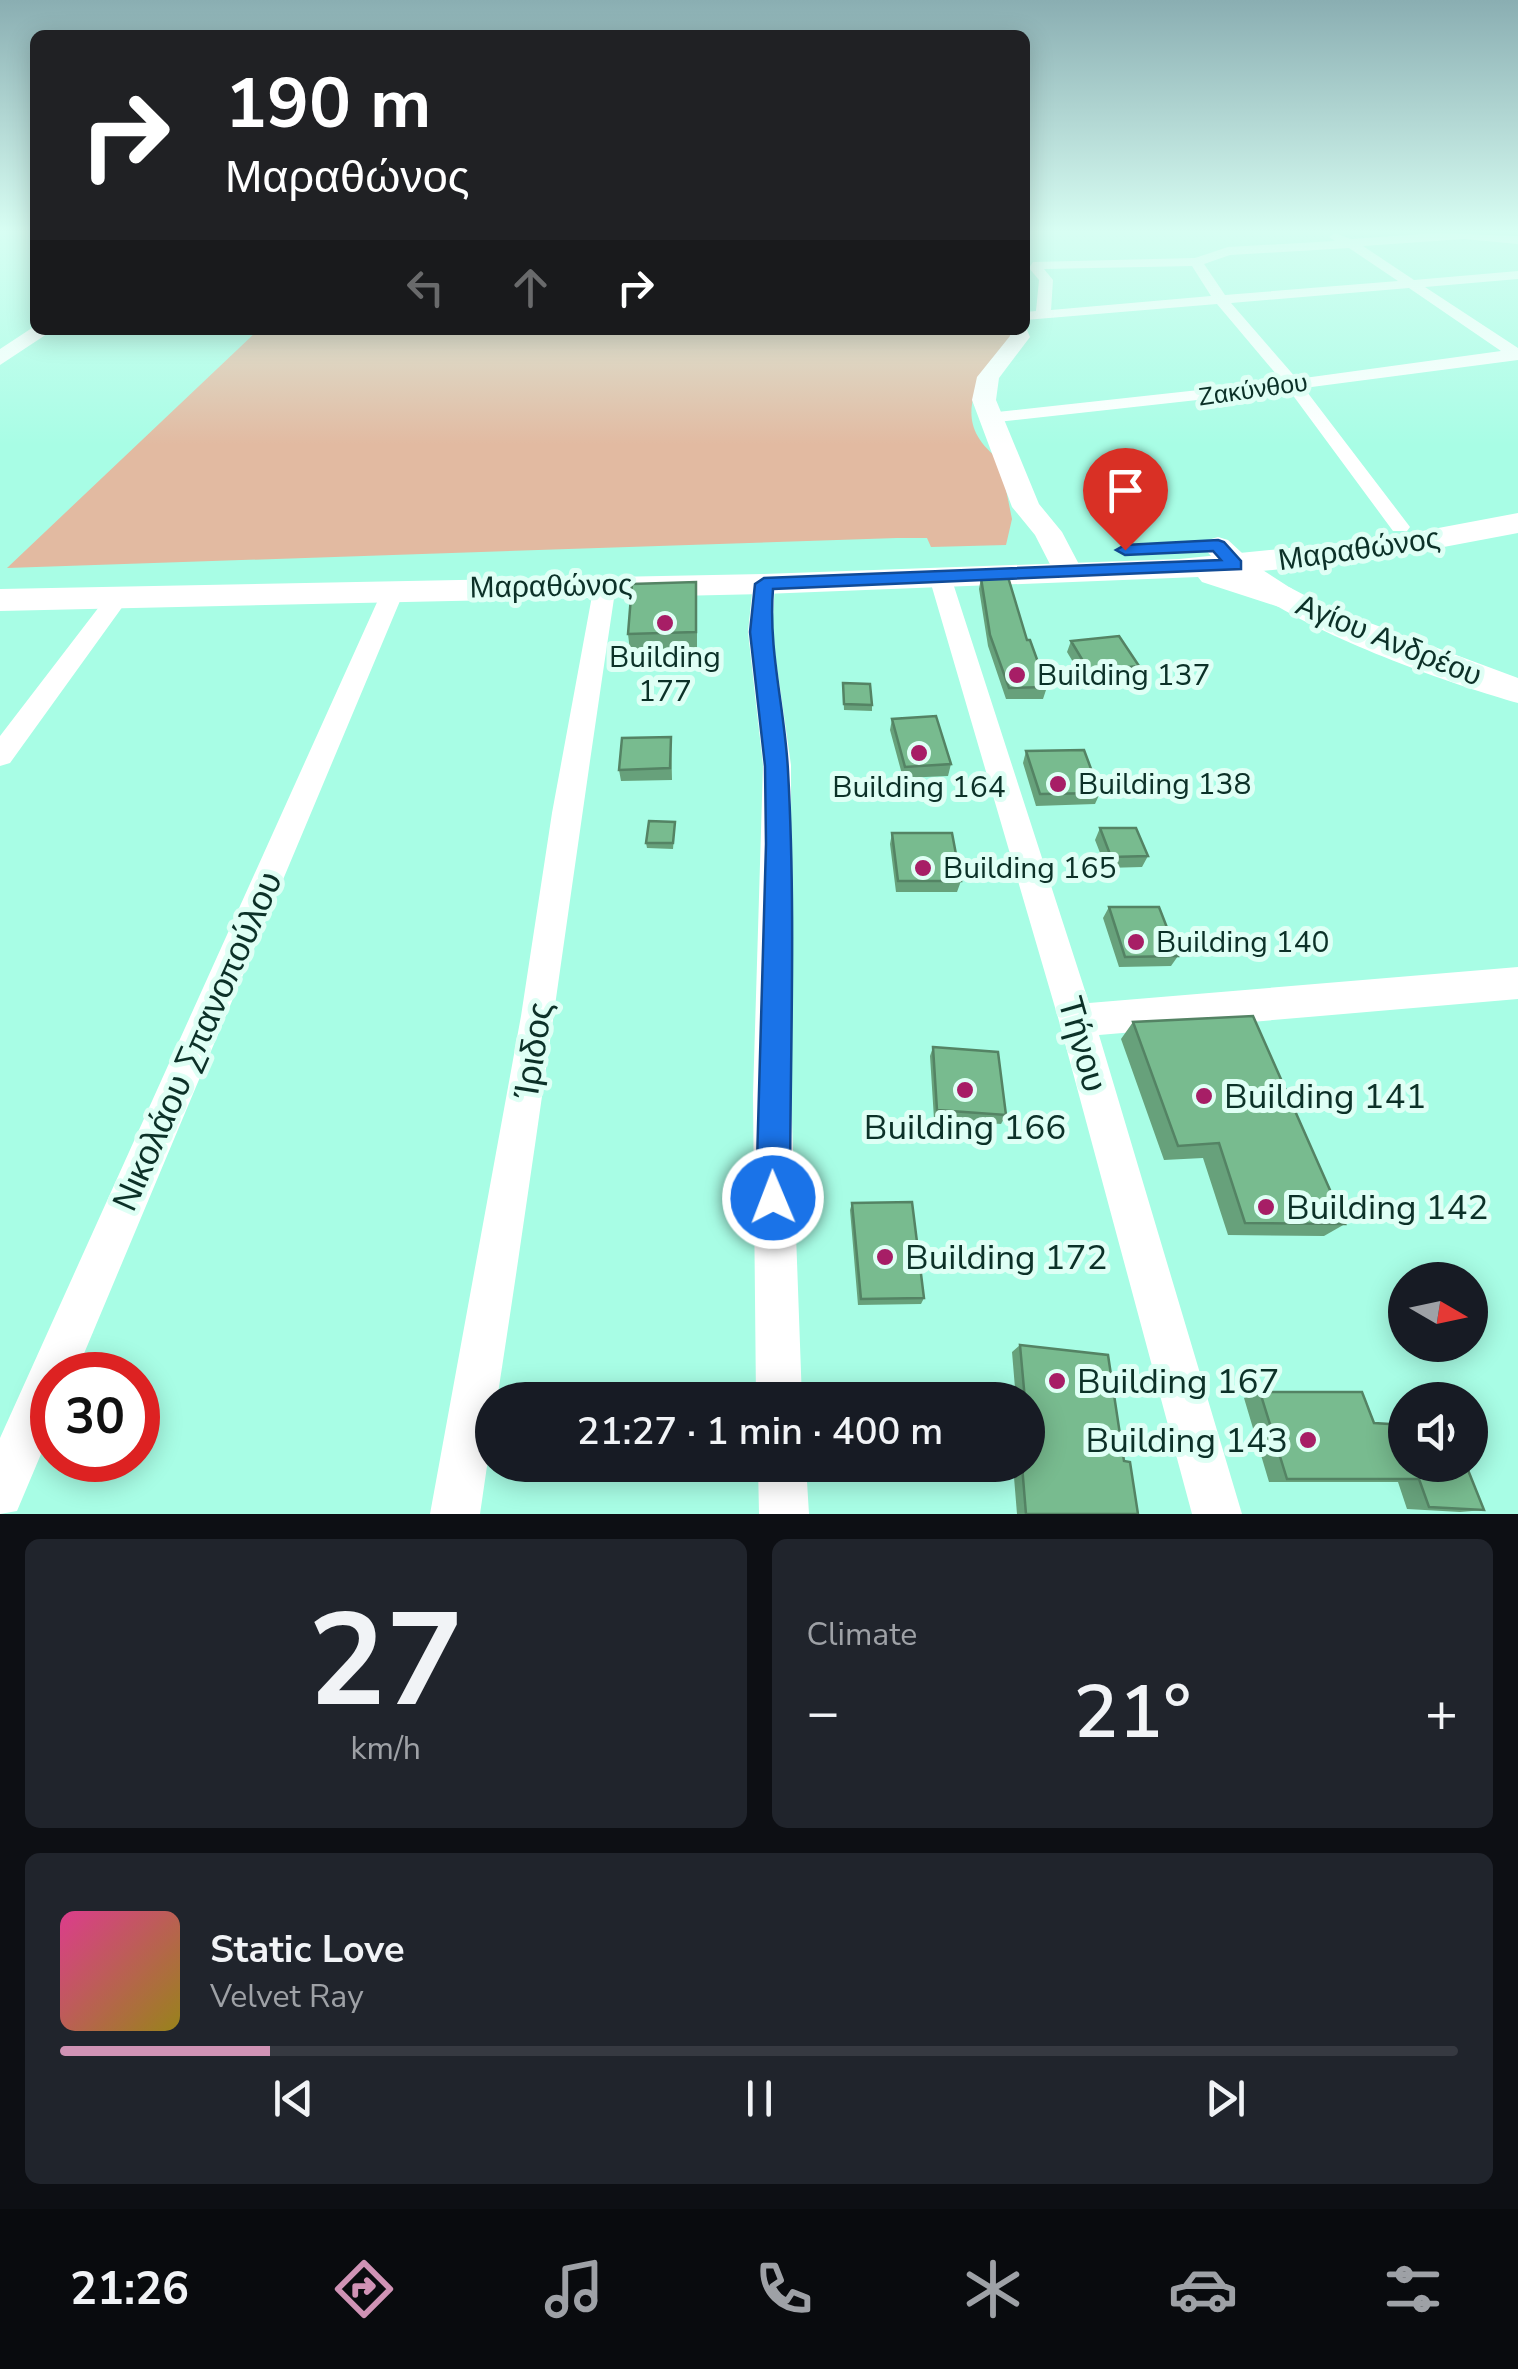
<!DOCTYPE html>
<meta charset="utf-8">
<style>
:root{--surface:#171b24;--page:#20242c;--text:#f1f3f6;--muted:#9ea1a6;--line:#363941;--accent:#d093b5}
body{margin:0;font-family:"Nunito Sans",sans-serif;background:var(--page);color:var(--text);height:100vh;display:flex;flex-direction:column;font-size:38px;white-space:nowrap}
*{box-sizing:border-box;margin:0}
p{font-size:32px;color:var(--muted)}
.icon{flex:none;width:55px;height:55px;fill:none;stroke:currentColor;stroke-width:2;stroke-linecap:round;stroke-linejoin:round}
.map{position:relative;height:1514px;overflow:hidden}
.details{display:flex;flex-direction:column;gap:25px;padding:25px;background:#0d0f14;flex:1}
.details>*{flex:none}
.hud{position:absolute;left:30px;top:30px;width:1000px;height:305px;border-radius:15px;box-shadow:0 5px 25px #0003;background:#202124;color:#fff;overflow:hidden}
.needle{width:65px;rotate:99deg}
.buttons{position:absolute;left:1388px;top:1262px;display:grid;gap:20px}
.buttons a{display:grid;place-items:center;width:100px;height:100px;border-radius:50%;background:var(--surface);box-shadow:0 5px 25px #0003;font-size:50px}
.speed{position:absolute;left:30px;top:1352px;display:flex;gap:20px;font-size:50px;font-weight:700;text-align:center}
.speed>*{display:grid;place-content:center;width:130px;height:130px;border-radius:50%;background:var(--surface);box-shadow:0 5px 25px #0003;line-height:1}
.speed .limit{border:15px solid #d22;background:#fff;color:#111}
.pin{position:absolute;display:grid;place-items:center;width:85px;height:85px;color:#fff;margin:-102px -42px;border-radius:50% 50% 50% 0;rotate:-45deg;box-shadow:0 0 10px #0007}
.pin .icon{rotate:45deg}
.me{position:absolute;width:110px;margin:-55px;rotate:359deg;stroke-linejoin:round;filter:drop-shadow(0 0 8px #0008)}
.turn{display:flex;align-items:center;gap:35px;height:210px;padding:0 30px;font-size:45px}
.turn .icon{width:130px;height:130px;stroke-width:2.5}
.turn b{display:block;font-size:70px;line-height:85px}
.lanes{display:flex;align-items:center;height:95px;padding:0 30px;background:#0003;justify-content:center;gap:50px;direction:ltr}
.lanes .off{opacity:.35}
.big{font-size:75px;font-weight:600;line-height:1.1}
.details .tile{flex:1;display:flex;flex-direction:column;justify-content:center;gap:15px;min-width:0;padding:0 35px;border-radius:15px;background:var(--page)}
.details .dial{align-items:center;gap:0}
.dial b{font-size:130px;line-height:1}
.song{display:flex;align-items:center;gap:30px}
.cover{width:120px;height:120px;border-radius:15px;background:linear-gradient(135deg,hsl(330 70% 55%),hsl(50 70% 35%))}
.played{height:10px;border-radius:5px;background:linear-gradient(90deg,var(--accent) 15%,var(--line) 15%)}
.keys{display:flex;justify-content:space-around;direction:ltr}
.heat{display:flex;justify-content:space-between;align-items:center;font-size:55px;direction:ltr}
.details .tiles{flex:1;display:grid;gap:25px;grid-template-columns:1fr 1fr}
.tile:last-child{grid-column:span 2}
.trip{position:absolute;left:475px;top:1382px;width:570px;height:100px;border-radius:50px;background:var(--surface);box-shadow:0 5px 25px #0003;font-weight:600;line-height:100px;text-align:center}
.tabs{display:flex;height:160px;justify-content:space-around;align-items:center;background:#090b0e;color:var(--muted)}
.tabs .icon{width:70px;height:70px}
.tabs .selected{color:var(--accent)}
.tabs b{font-size:45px;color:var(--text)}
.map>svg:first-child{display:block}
.green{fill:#e2baa1}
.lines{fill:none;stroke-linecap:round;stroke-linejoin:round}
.street{fill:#fff;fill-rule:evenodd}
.secondary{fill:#fff;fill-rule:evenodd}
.primary{fill:#fff;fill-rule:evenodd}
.wall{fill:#67a17b}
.building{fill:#78bb8f;stroke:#548364;stroke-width:2.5}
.route{fill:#1a73e8;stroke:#114b97;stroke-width:2.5}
.poi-dot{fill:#a71e66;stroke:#dffff5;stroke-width:4}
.labels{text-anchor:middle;stroke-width:10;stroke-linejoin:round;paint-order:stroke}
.far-street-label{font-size:25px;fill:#0c3128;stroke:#dffff5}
.street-label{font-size:30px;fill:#0c3128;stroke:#dffff5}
.poi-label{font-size:30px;fill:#0c3128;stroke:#dffff5;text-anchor:start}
.near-street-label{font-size:35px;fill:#0c3128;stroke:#dffff5}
.near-poi-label{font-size:35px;fill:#0c3128;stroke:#dffff5;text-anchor:start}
</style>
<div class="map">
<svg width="1518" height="1514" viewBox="0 0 1518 1514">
<rect width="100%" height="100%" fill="#a8fde5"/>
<!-- green -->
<path class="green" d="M 258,330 L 1013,330 L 1013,337 C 979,376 946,420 1000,460 L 1012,519 L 1006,545 L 931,547 L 927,538 L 897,538 L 7,568 Z"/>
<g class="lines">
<!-- street -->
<path class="street" d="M 1335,233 L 1351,239 L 1438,233 L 1518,236 L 1518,244 L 1464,239 L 1363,246 L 1414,280 L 1518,271 L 1518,279 L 1425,287 L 1518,348 L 1518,360 L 1304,388 L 1407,523 L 1410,527 L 1407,531 L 1393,531 L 1289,390 L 988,423 L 979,418 L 988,413 L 1282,381 L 1217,304 L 1025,320 L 1025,312 L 1036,311 L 1039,280 L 1029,268 L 1033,262 L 1195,258 L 1228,247 L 1335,241 L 1329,237 ZM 1349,248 L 1398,281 L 1225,295 L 1204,264 L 1230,255 ZM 1192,266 L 1211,296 L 1051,310 L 1053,280 L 1044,269 ZM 1409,288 L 1501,351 L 1297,379 L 1231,303 Z
M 940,570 L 951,577 L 1089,1003 L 1518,967 L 1518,999 L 1099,1035 L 1242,1514 L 1192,1514 L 1059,1021 L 929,577 Z
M 764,577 L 775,584 L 772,632 L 791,765 L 791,1095 L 802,1400 L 756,1400 L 753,1095 L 763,765 L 748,632 L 753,584 Z
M 605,578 L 616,585 C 575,856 539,1129 497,1400 L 492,1400 L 492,1432 L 480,1514 L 430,1514 L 521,1016 L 552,813 L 594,585 Z
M 394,582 L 405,589 L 75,1375 L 52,1375 L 52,1428 L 17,1511 L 0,1514 L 0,1438 L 383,589 Z
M 120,588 L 131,595 L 10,763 L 0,766 L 0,736 L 112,590 Z
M 758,1465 L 806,1465 L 809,1514 L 759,1514 Z"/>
<!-- secondary -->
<path class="secondary" d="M 1025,325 L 1030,337 L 999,378 L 996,400 L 1039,504 L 1062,532 L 1083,572 L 1079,578 L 1057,578 L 1035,535 L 1012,507 L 972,400 L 977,377 L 1010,336 L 1010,330 L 1025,330 Z
M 35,326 L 35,330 L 53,330 L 0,365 L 0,349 Z
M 1218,537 L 1228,540 L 1255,565 L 1289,587 L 1327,607 L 1518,678 L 1518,703 C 1437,680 1251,615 1203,546 L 1208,540 Z"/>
<!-- primary -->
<path class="primary" d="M 1518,513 L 1518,533 L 1380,559 L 1242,573 L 1291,588 L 1297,596 L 1291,604 L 1279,607 L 1202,582 L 1198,577 L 764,594 L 0,611 L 0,589 L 764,574 L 1179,559 L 1380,539 Z"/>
</g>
<!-- wall -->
<path class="wall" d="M 981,578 L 1027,640 L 1047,687 L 1043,699 L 1006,699 L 988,646 L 979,589 Z
M 697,599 L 697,649 L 630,651 L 628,634 Z
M 1071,641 L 1139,666 L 1134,678 L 1085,682 L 1067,652 Z
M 843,683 L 872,705 L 872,711 L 844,710 Z
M 892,719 L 951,764 L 948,776 L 903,778 L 890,730 Z
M 671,737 L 672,780 L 621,781 L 619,770 Z
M 1026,751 L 1100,793 L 1095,804 L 1036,806 L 1023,763 Z
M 675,822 L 673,849 L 647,848 L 646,843 Z
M 1100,828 L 1148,856 L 1142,867 L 1106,868 L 1095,840 Z
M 892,833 L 961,881 L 957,892 L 896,892 L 890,844 Z
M 1109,907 L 1178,956 L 1171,966 L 1119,967 L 1103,918 Z
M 1133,1022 L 1345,1224 L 1324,1236 L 1228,1235 L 1203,1158 L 1164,1160 L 1121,1039 Z
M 933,1047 L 1006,1115 L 1001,1124 L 934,1119 L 930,1056 Z
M 852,1203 L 924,1298 L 921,1304 L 858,1305 L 850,1210 Z
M 1020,1345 L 1124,1461 L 1138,1514 L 1017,1514 L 1013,1465 L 1028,1465 L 1028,1400 L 1016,1400 L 1012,1352 Z
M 1260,1392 L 1374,1423 L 1484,1510 L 1460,1512 L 1407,1509 L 1398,1482 L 1269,1482 L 1244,1398 Z"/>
<!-- building -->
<path class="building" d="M 1008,577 L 1027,640 L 1030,640 L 1047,687 L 1009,688 L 990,635 L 981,578 Z
M 696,582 L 696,632 L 628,634 L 632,584 Z
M 1119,636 L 1139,666 L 1089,671 L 1071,641 Z
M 843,683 L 870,684 L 872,705 L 844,704 Z
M 936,716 L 951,764 L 905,767 L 892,719 Z
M 671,737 L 670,768 L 619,770 L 622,738 Z
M 1084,750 L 1100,793 L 1040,794 L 1026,751 Z
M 649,821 L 675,822 L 673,843 L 646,843 Z
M 1100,828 L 1136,828 L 1148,856 L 1111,857 Z
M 892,833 L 952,833 L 961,881 L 898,881 Z
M 1109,907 L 1159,907 L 1178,956 L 1125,957 Z
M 1253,1016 L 1345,1224 L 1245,1223 L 1219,1143 L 1178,1146 L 1133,1022 Z
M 933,1047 L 998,1052 L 1006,1115 L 937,1110 Z
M 912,1202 L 924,1298 L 861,1299 L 852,1203 Z
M 1020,1345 L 1108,1355 L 1124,1461 L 1130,1462 L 1138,1514 L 1026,1514 L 1022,1465 L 1028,1465 L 1028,1449 L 1029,1449 L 1028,1400 L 1025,1400 Z
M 1260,1392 L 1362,1392 L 1374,1423 L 1405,1425 L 1405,1465 L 1466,1465 L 1484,1510 L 1429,1507 L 1419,1479 L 1287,1479 Z"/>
<!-- sky -->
<linearGradient id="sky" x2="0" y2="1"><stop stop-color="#8aaeb2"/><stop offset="0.52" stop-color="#d8fef3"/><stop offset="1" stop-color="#d8fef3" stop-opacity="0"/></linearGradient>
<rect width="1518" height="445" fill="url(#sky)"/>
<!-- route -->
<path class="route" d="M 1218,540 L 1224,542 L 1241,561 L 1241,569 L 773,589 C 768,651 785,709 788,771 C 796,913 790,1056 790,1198 L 785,1210 L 773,1214 L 761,1210 L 756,1198 L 766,844 L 765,766 L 750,632 L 755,584 L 764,578 L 1221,560 L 1213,551 L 1125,555 L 1116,550 L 1125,545 Z"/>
<!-- markers -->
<g class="poi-dot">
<circle cx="665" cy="623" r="10"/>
<circle cx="1017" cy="675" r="10"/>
<circle cx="919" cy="753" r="10"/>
<circle cx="1058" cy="784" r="10"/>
<circle cx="923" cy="868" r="10"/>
<circle cx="1136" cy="942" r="10"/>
<circle cx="965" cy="1090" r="10"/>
<circle cx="1204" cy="1096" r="10"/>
<circle cx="1266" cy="1207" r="10"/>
<circle cx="885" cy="1257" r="10"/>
<circle cx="1057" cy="1381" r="10"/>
<circle cx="1308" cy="1440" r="10"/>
</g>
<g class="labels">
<!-- far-street labels -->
<g class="far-street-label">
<text transform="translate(1253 389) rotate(-8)" y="9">Ζακύνθου</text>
</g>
<!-- street labels -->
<g class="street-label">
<text transform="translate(1359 549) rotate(-8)" y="10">Μαραθώνος</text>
<text transform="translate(551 586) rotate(-1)" y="10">Μαραθώνος</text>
<text transform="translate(1389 640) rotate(22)" y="10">Αγίου Ανδρέου</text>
</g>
<!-- poi labels -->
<g class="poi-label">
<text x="665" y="667" text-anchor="middle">Building<tspan x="665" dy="34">177</tspan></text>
<text x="1037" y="685">Building 137</text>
<text x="1078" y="794">Building 138</text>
<text x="919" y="797" text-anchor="middle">Building 164</text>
<text x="943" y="878">Building 165</text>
<text x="1156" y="952">Building 140</text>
</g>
<!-- near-street labels -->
<g class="near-street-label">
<text transform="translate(197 1041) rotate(-66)" y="12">Νικολάου Σπανοπούλου</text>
<text transform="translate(1083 1044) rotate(74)" y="12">Τήνου</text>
<text transform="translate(533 1050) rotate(-81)" y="12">Ίριδος</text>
</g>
<!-- near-poi labels -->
<g class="near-poi-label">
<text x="1224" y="1108">Building 141</text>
<text x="965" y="1139" text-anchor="middle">Building 166</text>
<text x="1286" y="1219">Building 142</text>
<text x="905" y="1269">Building 172</text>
<text x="1077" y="1393">Building 167</text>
<text x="1288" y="1452" text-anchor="end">Building 143</text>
</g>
</g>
</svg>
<div class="buttons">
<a><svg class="needle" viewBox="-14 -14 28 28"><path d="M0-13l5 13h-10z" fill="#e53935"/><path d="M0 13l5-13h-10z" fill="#9ea1a6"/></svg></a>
<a><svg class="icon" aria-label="sound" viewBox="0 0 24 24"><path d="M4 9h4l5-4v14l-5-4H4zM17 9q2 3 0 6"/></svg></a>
</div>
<div class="speed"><div class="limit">30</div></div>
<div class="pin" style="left:1125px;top:550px;background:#d93025"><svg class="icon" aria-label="arrive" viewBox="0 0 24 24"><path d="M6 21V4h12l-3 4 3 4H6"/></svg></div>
<svg class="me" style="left:773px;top:1198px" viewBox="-20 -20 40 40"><circle r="17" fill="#1a73e8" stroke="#fff" stroke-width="3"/><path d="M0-11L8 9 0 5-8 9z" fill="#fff"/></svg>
<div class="trip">21:27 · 1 min · 400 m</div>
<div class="hud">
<div class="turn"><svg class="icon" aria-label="right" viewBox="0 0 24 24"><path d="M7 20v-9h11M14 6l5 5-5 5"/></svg><div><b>190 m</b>Μαραθώνος</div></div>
<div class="lanes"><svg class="icon off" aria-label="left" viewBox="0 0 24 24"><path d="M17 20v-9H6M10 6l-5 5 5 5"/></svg><svg class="icon off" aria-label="ahead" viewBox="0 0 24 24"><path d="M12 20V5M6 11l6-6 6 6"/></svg><svg class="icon" aria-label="right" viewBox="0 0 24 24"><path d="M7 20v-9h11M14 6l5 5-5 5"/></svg></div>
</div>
</div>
<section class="details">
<div class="tiles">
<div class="tile dial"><b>27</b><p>km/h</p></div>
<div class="tile"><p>Climate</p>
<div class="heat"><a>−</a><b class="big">21°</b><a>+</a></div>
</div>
<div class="tile">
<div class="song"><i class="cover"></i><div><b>Static Love</b><p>Velvet Ray</p></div></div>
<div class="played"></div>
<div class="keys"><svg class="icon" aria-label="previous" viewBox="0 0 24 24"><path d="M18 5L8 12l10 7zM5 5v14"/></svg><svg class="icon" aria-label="pause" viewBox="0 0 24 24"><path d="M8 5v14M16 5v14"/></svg><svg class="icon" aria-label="next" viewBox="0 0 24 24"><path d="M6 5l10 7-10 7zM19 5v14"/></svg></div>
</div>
</div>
</section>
<nav class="tabs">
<b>21:26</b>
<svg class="icon selected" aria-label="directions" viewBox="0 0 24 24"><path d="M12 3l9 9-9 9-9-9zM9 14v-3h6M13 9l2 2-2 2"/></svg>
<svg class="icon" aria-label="music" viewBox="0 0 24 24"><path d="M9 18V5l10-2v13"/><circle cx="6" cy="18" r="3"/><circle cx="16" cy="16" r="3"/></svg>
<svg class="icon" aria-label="phone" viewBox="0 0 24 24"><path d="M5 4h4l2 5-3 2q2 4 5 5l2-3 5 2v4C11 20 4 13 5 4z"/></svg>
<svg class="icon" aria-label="climate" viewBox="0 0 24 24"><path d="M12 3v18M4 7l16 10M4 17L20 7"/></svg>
<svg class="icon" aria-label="car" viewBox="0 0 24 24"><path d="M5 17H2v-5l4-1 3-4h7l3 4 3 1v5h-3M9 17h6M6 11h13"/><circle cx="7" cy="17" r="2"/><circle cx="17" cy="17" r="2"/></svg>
<svg class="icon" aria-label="filters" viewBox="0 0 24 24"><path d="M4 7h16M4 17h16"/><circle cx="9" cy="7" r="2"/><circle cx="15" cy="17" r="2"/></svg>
</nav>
